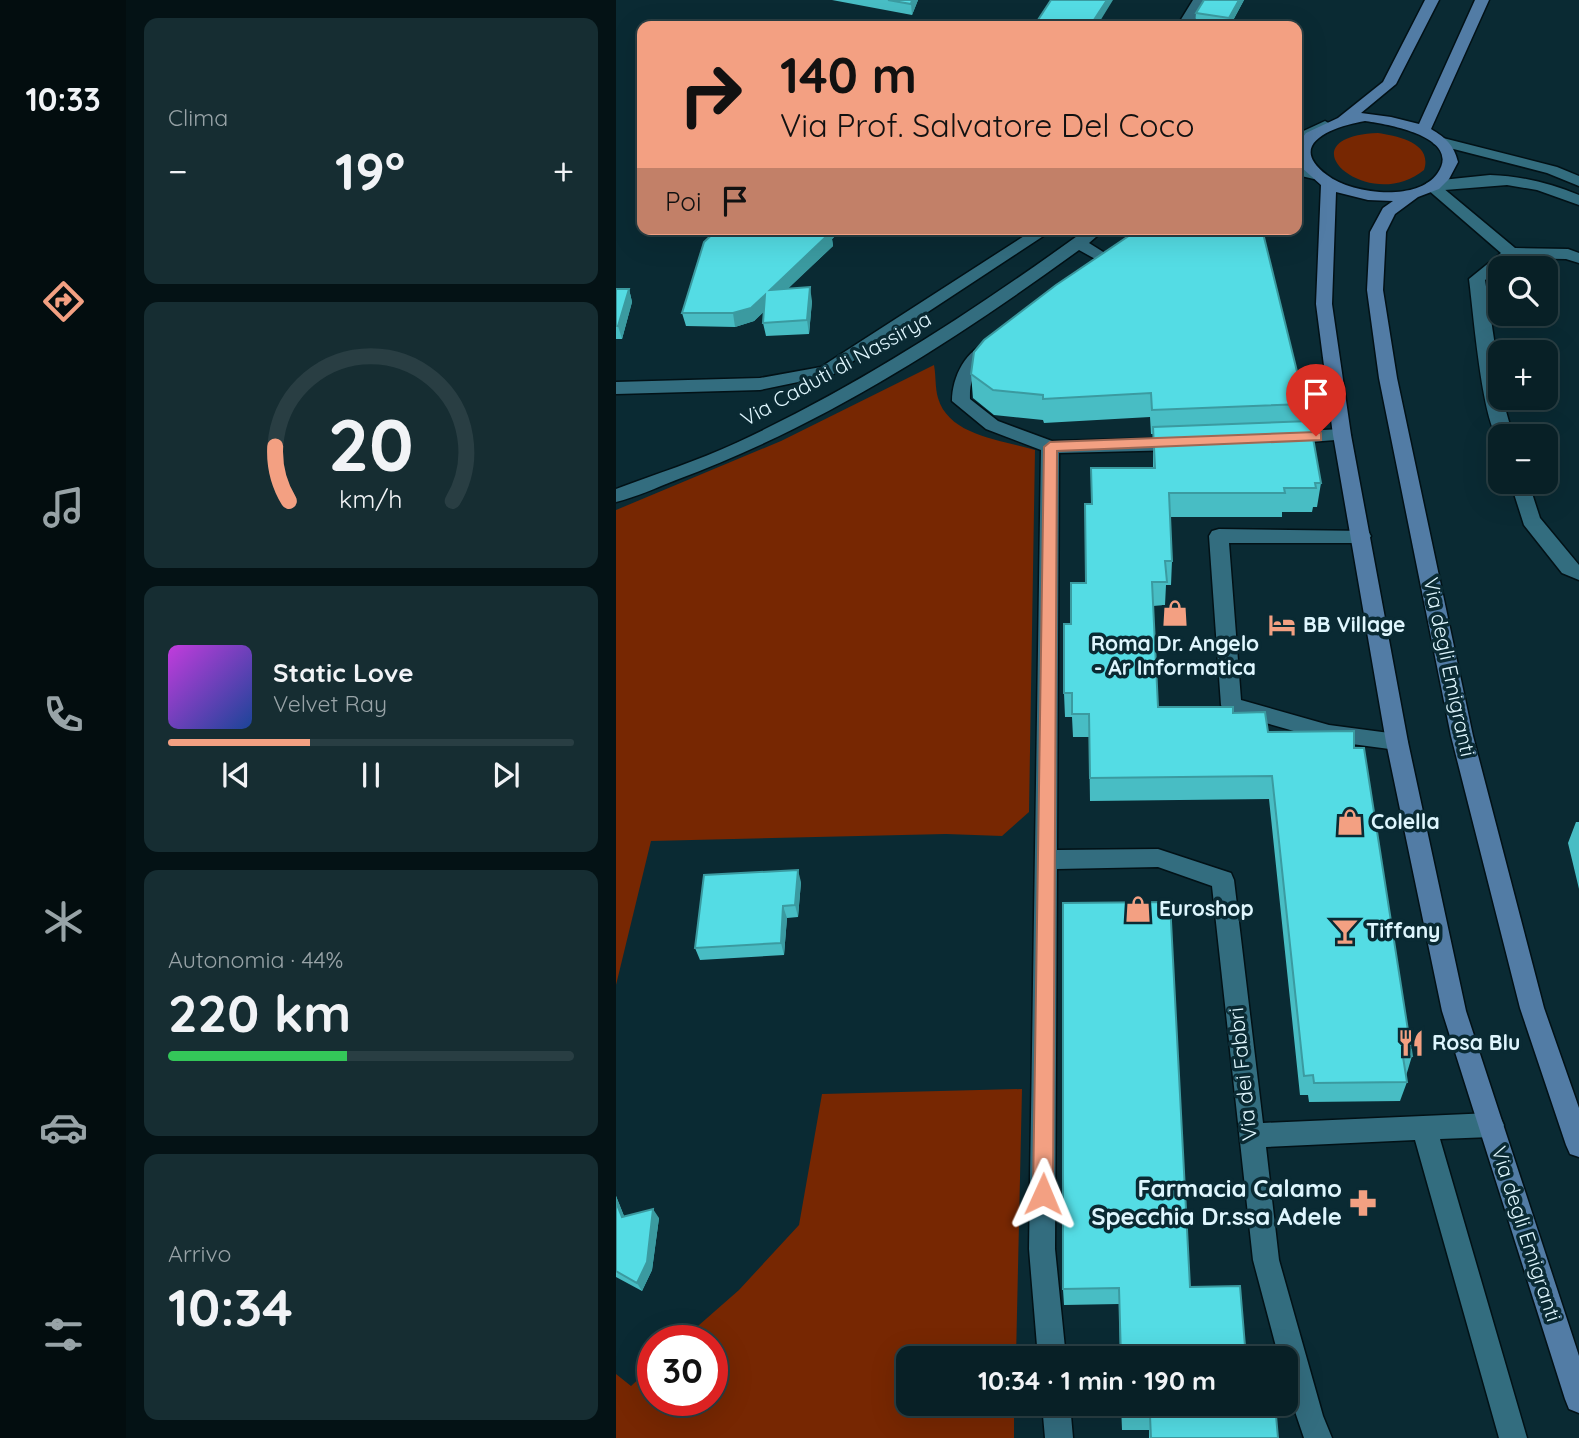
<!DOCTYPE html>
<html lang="it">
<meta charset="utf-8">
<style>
:root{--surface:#082026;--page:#162d32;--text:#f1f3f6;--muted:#98a3a7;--line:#293e43;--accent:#f3a082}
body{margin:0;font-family:Quicksand,sans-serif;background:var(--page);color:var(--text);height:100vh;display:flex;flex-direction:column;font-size:26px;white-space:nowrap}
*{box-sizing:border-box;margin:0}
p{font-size:23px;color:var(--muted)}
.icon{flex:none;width:38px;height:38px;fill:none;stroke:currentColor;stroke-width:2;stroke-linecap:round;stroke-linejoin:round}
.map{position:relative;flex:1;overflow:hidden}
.sheet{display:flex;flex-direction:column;gap:18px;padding:18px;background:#041215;width:490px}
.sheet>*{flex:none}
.top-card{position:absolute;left:21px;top:21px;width:665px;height:214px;border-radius:14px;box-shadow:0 7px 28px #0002,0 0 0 2px var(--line);background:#f3a082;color:#111;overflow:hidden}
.buttons{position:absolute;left:872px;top:256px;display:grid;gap:14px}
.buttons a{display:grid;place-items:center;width:70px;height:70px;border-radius:14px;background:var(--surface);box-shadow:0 7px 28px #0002,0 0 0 2px var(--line);font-size:35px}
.speed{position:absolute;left:21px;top:1325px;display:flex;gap:14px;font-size:35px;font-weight:700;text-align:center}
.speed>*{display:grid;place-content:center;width:91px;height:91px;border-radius:50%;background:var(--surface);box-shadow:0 7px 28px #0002,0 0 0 2px var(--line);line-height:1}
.speed .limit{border:10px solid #d22;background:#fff;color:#111}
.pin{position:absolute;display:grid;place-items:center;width:60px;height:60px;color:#fff;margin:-72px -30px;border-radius:50% 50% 50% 0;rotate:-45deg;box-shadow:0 0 7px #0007}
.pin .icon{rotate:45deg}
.me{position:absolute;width:77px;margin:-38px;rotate:1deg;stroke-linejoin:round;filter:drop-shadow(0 0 5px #0008)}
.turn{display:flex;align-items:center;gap:24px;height:147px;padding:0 28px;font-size:32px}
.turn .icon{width:91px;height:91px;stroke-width:2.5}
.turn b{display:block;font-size:49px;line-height:60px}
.then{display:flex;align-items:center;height:66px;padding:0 28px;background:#0003;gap:14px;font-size:26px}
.big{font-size:52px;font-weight:800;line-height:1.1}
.sheet .widget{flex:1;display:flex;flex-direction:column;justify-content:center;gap:10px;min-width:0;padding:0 24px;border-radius:14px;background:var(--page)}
.sheet .dial{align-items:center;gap:0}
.dial svg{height:182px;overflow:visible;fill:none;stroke:var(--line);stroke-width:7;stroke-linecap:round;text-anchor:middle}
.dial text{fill:var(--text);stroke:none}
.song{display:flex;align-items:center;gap:21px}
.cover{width:84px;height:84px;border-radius:10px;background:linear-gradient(135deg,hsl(290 70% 55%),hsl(220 70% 35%))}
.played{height:7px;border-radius:4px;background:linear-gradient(90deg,var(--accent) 35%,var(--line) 35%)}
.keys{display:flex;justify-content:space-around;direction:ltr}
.heat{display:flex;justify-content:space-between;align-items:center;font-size:38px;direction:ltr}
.charge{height:10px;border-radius:5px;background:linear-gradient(90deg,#34c759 44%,var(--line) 0)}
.trip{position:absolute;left:280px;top:1346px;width:402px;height:70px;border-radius:14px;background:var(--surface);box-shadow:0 7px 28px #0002,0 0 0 2px var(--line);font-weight:800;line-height:70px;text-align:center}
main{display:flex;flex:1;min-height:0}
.tabs{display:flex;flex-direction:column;width:126px;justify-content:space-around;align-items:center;background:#030d0f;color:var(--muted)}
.tabs .icon{width:49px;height:49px}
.tabs .current{color:var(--accent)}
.tabs b{font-size:32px;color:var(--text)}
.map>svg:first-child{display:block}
.green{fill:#772702}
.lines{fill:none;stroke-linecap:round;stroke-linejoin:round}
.service-casing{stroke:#021116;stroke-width:3}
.minor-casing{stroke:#021116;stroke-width:3}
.tertiary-casing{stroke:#021116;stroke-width:3}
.secondary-casing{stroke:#021116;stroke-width:3}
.service{fill:#336d7f;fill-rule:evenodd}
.minor{fill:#336d7f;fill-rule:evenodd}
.tertiary{fill:#336d7f;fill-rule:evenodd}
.secondary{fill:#527ca5;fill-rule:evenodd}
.wall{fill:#48bdc4}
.shaded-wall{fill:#3b9aa0}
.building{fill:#54dce4;stroke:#3b9aa0;stroke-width:2}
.route{fill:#f3a082;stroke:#9e6854;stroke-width:2}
.labels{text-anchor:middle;stroke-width:7;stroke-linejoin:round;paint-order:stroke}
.street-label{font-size:21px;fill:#dff6fe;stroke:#0a2a33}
.poi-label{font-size:21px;font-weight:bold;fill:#dff6fe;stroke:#0a2a33;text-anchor:start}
.near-poi-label{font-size:24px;font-weight:bold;fill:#dff6fe;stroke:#0a2a33;text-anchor:end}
</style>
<main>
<nav class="tabs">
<b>10:33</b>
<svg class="icon current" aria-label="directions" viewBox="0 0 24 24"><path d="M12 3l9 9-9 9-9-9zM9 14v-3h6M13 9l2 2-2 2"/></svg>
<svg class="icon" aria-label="music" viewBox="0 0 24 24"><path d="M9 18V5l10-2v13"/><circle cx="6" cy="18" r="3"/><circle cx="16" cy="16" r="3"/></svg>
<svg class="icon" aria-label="phone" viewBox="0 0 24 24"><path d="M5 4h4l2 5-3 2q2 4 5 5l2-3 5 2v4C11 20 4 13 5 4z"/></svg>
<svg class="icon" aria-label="climate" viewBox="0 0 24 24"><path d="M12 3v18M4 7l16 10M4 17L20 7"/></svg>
<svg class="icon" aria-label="car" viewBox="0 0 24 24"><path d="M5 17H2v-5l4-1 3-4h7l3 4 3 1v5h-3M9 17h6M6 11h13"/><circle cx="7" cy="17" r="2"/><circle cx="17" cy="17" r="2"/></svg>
<svg class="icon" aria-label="filters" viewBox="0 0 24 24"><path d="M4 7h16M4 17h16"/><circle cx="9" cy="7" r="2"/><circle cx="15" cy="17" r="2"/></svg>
</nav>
<section class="sheet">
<div class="widget"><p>Clima</p>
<div class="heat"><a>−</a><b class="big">19°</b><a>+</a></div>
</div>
<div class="widget dial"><svg viewBox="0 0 100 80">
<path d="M14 69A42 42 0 1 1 86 69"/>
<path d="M14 69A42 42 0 0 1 8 45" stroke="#f3a082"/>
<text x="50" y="56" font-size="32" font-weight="700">20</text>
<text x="50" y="72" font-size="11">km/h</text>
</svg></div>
<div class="widget">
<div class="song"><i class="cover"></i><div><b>Static Love</b><p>Velvet Ray</p></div></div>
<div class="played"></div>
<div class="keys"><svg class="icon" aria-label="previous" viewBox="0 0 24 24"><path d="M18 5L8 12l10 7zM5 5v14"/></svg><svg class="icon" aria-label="pause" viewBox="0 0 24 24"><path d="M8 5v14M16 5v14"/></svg><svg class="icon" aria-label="next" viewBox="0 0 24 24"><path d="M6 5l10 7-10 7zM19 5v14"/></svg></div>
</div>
<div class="widget"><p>Autonomia · 44%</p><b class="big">220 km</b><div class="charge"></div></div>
<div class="widget"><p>Arrivo</p><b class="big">10:34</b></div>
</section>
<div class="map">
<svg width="963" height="1438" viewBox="0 0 963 1438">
<rect width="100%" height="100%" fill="#0a2a33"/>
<!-- green -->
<path class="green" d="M 762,133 C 782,136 817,143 808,170 C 752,216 664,137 762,133 Z
M 318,365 C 320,375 319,388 322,398 C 333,436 386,440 419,450 L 413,812 L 386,836 L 330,834 L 35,841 L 0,985 L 0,510 L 165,441 Z
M 406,1089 L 400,1358 L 292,1358 L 292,1404 L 398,1404 L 398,1438 L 0,1438 L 0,1374 L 15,1386 L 37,1366 L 37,1400 L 96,1400 L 96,1340 L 66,1340 L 123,1290 L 183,1225 L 206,1094 Z"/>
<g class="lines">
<defs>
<path id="service" d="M 816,181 L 821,183 L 899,248 L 952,249 L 963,253 L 963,263 L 950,259 L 899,258 L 869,280 L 884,379 L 884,397 L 886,397 L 897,436 L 884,436 L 884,441 C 866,425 857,308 853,279 L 885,253 L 811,189 L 808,186 L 811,183 Z
M 894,481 L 912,481 L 924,518 L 963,565 L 963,580 L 946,573 L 908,525 Z"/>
<path id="minor" d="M 577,0 L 591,0 L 575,26 L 561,26 Z
M 709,121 L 716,125 L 714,128 L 681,144 L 681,134 Z
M 681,166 L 703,171 L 706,174 L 698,179 L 681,175 Z
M 419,229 L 438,229 L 216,375 L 144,390 L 0,394 L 0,382 L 144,378 L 205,367 Z
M 471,229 L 489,229 L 473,243 L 500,260 L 483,274 L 471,274 L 469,271 L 481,260 L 463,250 C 338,341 206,426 60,480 C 40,488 20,497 0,502 L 0,489 C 40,474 81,461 120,443 C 245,385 359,310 471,229 Z
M 375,342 L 383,347 C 368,368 353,368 354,399 L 382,421 L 436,441 L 563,438 L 572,444 L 563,450 L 443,453 L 441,850 L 542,849 L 615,873 L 618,880 L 647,1123 L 875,1113 L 884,1117 L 888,1125 L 884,1133 L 875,1137 L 824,1139 L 911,1438 L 883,1438 L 799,1140 L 650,1147 L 663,1260 L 707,1416 L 716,1438 L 688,1438 L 670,1385 L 670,1358 L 663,1358 L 637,1260 L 596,886 L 542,867 L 441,869 L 439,1249 L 450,1358 L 422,1358 L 413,1249 L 425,450 L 370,429 L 336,401 C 336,377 350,348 375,342 Z
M 726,429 L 735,435 L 732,439 L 669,444 L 660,438 L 669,432 Z
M 603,529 L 752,531 L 755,536 L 752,541 L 745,543 L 613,543 L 625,700 L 713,725 L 781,734 L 789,736 L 792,742 L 789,748 L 781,750 L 713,741 L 608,711 L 605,705 L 593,536 L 596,531 Z
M 426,1404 L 454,1404 L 457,1438 L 429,1438 Z"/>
<path id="tertiary" d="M 823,137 L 941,167 L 963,176 L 963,186 L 931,173 L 818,144 L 816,141 Z
M 874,175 C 905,176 934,183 963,195 L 963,205 L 921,190 L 891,185 L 816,191 L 808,186 L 816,181 Z"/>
<path id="secondary" d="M 809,0 L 823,0 L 780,84 L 745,113 L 775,117 L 803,124 L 859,0 L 873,0 L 815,129 C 830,138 838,145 842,162 L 833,179 L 823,189 L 802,197 L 779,214 L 770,232 L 767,290 L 781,378 L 857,736 L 928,1008 L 963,1108 L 963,1157 L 954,1154 L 950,1145 L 904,1008 L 835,736 L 763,378 L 751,290 L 754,232 L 767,208 L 777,201 L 752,200 L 720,192 L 716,304 L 735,435 L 792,742 L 850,1011 L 963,1356 L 963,1413 L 953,1409 L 949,1399 L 826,1011 L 770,742 L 717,435 L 700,304 L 705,185 L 685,167 L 681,159 L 681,145 L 690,133 L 722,118 L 767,82 ZM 749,121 C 771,124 848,137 821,174 C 801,202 735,194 711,175 C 668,143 720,126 749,121 Z"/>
</defs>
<!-- service casing -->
<use href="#service" class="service-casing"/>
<!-- minor casing -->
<use href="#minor" class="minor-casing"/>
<!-- tertiary casing -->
<use href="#tertiary" class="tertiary-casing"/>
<!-- secondary casing -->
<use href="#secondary" class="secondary-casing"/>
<!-- service -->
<use href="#service" class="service"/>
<!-- minor -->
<use href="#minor" class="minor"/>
<!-- tertiary -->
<use href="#tertiary" class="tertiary"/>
<!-- secondary -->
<use href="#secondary" class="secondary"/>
</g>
<!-- wall -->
<path class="wall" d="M 216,0 L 302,0 L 296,15 Z
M 588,0 L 628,0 L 614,26 L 595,26 L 579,24 L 580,13 Z
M 102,229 L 226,229 L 216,239 L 217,246 L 171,289 L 196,301 L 193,334 L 150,336 L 147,323 L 148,311 L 138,321 L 119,327 L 70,326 L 66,313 Z
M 0,289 L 13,289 L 16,302 L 6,339 L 0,339 Z
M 355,374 L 689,404 L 687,421 L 705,483 L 701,507 L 697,507 L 696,512 L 666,512 L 666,517 L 554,517 L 556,561 L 555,585 L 550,585 L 549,605 L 537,606 L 542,707 L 617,713 L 652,732 L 738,748 L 796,1056 L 790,1076 L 791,1082 L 784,1101 L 693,1102 L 692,1095 L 684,1095 L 653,799 L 474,801 L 473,737 L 457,737 L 456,717 L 449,717 L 448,693 L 455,624 L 470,583 L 476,504 L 537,468 L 537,434 L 535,434 L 534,417 L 428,423 L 427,420 L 378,415 L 357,398 Z
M 960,822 L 963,822 L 963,889 L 952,843 Z
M 185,882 L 182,917 L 171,918 L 168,955 L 84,960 L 79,948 Z
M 0,1196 L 8,1216 L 43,1218 L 36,1270 L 26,1291 L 0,1277 Z
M 574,1287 L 630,1358 L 504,1358 L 503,1304 L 448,1305 L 447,1289 Z
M 505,1404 L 659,1404 L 662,1438 L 533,1438 L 533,1430 L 506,1430 Z"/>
<!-- shaded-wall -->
<path class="shaded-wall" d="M 296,0 L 302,0 L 296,15 L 295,4 Z
M 491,0 L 497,0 L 481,26 L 474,26 Z
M 623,0 L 628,0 L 614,26 L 613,26 L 613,18 Z
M 210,229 L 226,229 L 216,239 L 217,246 L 157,303 L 154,290 Z
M 194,287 L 196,301 L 193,334 L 191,320 Z
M 13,289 L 16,302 L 6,339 L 2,326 Z
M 149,295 L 152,308 L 138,321 L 119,327 L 117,313 Z
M 182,870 L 185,882 L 182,917 L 179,905 Z
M 167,906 L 171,918 L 168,955 L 165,943 Z
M 0,1196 L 12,1226 L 6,1217 L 0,1202 Z
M 37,1209 L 43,1218 L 36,1270 L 26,1291 L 21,1283 Z"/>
<!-- building -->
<path class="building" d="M 272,0 L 296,0 L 295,4 Z
M 435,0 L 491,0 L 474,26 L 418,26 Z
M 588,0 L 623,0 L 613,18 L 580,13 Z
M 102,229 L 210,229 L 209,231 L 215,232 L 154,290 L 194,287 L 191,320 L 147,323 L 149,295 L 135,308 L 117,313 L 66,313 L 88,242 Z
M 523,229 L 646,229 L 689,404 L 536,410 L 535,393 L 427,399 L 427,395 L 377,390 L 355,374 L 358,352 L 368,340 L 440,285 Z
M 0,289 L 13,289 L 2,326 L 0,326 Z
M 694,421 L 705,483 L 699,483 L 700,488 L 668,488 L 669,493 L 553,493 L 556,561 L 549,561 L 551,582 L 536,582 L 542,707 L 617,707 L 617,713 L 649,712 L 652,732 L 738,731 L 738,748 L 748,748 L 796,1056 L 787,1057 L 791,1082 L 698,1083 L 697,1075 L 688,1076 L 656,776 L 474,778 L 473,714 L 456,714 L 456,693 L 448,693 L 448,624 L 455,624 L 455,583 L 470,583 L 469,504 L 476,504 L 475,468 L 539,468 L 537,427 Z
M 182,870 L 179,905 L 167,906 L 165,943 L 79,948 L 88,875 Z
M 554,902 L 574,1287 L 624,1286 L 630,1358 L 505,1358 L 503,1288 L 447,1289 L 447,903 Z
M 0,1202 L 6,1217 L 37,1209 L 31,1262 L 21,1283 L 0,1271 Z
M 506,1404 L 659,1404 L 662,1438 L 535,1438 L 534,1416 L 507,1416 Z"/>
<!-- route -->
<path class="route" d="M 700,432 L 705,433 L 705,440 L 441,451 L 437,1194 L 434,1200 L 427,1203 L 420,1200 L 417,1194 L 428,447 L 434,442 Z"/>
<!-- icons -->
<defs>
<symbol id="shop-bare" viewBox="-9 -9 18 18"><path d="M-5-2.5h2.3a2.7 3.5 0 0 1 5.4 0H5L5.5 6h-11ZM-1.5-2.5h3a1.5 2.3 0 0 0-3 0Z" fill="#f3a082" stroke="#0a2a33" stroke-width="2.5" paint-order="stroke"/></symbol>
<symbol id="hotel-bare" viewBox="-9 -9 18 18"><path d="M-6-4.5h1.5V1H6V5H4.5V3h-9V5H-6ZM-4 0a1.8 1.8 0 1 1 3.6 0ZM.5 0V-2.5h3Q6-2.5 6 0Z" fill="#f3a082" stroke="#0a2a33" stroke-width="2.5" paint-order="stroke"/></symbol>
<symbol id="bar-bare" viewBox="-9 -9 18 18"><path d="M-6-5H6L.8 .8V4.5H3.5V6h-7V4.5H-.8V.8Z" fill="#f3a082" stroke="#0a2a33" stroke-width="2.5" paint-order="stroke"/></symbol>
<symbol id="restaurant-bare" viewBox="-9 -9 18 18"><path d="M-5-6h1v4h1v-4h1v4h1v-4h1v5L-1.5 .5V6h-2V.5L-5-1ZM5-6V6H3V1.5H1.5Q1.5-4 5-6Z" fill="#f3a082" stroke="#0a2a33" stroke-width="2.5" paint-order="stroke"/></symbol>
<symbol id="pharmacy-bare" viewBox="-9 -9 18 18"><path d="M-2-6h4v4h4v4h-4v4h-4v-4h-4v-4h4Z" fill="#f3a082" stroke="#0a2a33" stroke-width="2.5" paint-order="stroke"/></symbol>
</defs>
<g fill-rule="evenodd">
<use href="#shop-bare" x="540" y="594" width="38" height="38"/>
<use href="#hotel-bare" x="647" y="606" width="38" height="38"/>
<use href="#shop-bare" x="715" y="803" width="38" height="38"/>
<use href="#shop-bare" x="503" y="890" width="38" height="38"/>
<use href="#bar-bare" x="710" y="912" width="38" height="38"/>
<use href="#restaurant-bare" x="776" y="1024" width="38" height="38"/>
<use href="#pharmacy-bare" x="728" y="1184" width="38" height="38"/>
</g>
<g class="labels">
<!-- street labels -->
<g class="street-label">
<text transform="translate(220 369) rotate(-29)" y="7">Via Caduti di Nassirya</text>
<text transform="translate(833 667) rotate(78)" y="7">Via degli Emigranti</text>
<text transform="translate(627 1074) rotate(-96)" y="7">Via dei Fabbri</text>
<text transform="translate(910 1234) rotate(72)" y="7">Via degli Emigranti</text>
</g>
<!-- poi labels -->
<g class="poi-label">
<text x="687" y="632">BB Village</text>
<text x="559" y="651" text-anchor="middle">Roma Dr. Angelo<tspan x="559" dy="24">- Ar Informatica</tspan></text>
<text x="755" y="829">Colella</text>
<text x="543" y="916">Euroshop</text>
<text x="750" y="938">Tiffany</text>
<text x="816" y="1050">Rosa Blu</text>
</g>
<!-- near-poi labels -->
<g class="near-poi-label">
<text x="726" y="1197">Farmacia Calamo<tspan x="726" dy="28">Specchia Dr.ssa Adele</tspan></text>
</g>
</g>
</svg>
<div class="buttons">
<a><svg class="icon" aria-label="search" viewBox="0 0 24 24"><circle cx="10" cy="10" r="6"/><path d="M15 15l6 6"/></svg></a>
<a>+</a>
<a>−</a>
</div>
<div class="speed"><div class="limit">30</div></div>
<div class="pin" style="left:700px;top:436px;background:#d93025"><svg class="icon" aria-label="arrive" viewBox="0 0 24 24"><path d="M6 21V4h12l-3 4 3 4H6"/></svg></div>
<svg class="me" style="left:427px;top:1194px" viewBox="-20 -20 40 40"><path d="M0-17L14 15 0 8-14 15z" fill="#f3a082" stroke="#fff" stroke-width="4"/></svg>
<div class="trip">10:34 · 1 min · 190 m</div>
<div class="top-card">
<div class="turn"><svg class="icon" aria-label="right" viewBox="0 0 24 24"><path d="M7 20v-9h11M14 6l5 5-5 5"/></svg><div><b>140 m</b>Via Prof. Salvatore Del Coco</div></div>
<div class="then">Poi<svg class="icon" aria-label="arrive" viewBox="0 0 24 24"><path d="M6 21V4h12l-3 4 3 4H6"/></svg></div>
</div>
</div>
</main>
